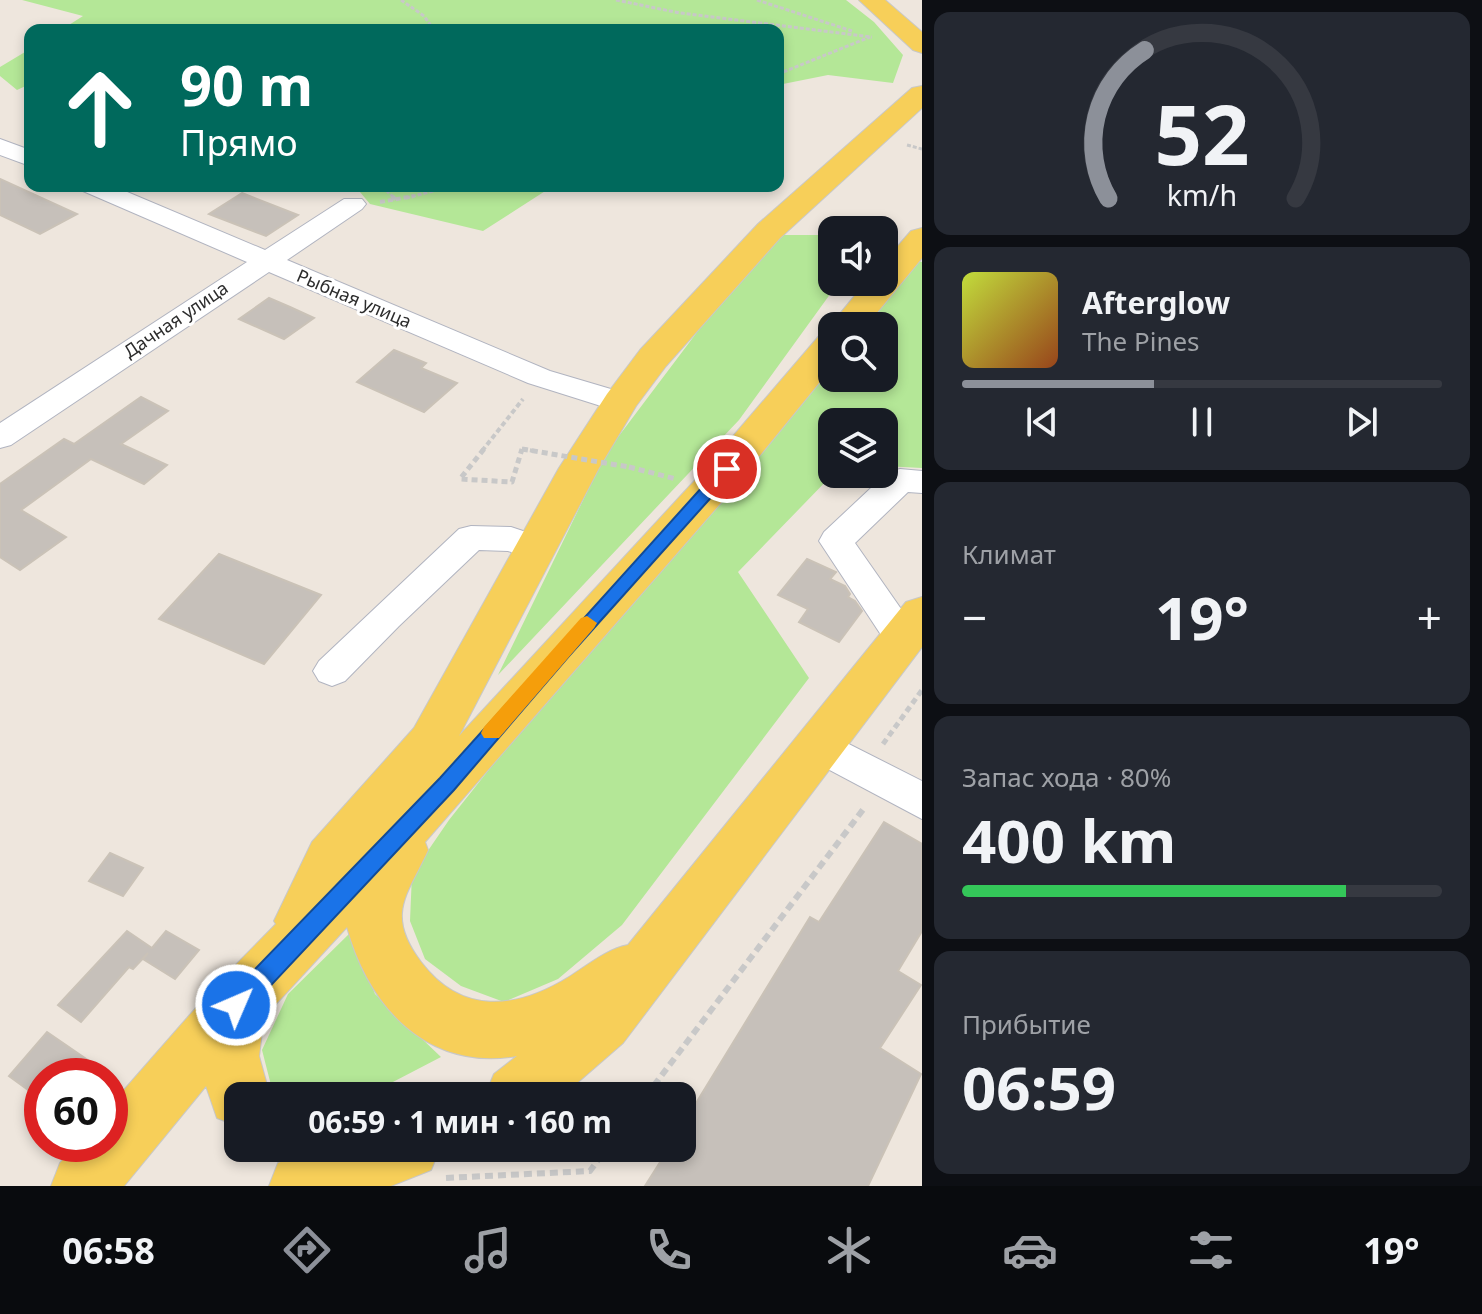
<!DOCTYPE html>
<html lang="ru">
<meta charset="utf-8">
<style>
:root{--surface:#171b24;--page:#242831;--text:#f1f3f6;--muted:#9ea1a6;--line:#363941;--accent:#8c9099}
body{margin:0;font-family:"Noto Sans",sans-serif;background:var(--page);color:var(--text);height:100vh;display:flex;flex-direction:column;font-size:30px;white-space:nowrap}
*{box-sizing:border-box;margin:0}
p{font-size:26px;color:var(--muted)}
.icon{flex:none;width:44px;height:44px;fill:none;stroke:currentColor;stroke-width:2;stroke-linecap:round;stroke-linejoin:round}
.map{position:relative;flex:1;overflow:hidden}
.side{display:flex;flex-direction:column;gap:12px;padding:12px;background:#0d0f14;width:560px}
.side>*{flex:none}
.top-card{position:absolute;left:24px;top:24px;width:760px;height:168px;border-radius:16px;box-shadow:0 4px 12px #0003;background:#00695c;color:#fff;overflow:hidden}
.tools{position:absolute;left:818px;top:216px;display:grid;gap:16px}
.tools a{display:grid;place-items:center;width:80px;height:80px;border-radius:16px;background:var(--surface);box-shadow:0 4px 12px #0003;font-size:40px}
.speed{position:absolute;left:24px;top:1058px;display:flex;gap:16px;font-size:40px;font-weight:700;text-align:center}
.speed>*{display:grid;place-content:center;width:104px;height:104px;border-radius:50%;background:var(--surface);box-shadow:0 4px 12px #0003;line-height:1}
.speed .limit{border:12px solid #d22;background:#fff;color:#111}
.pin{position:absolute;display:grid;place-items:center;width:68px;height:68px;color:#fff;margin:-34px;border:4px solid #fff;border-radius:50%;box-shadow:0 2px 8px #0007}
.me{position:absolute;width:88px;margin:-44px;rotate:45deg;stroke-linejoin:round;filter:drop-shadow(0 0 6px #0008)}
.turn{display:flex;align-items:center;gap:28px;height:168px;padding:0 24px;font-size:36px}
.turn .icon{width:104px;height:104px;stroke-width:2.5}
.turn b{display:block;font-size:56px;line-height:68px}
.big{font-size:60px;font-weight:700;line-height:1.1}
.side .tile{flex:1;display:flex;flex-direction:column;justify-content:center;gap:12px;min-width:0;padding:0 28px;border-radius:16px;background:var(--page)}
.side .dial{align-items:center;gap:0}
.dial svg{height:208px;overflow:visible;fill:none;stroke:var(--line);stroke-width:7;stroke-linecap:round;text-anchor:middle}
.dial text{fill:var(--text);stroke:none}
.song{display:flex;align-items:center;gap:24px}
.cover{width:96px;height:96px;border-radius:12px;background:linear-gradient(135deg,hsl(70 70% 55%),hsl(20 70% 35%))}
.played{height:8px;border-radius:4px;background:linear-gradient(90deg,var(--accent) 40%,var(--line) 40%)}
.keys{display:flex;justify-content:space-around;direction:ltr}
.heat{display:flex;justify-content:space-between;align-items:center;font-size:44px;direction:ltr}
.charge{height:12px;border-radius:6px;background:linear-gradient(90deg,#34c759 80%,var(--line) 0)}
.trip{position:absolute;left:224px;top:1082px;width:472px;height:80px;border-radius:16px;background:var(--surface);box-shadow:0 4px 12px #0003;font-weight:700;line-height:80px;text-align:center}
.tabs{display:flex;height:128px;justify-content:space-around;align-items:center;background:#090b0e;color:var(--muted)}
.tabs .icon{width:56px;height:56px}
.tabs .current{color:var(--accent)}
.tabs b{font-size:36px;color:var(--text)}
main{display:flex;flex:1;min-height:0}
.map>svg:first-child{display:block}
.green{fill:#b4e797}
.building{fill:#c6c0ba;stroke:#cac2b7;stroke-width:2}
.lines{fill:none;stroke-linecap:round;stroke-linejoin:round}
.minor-casing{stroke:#b1b4c0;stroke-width:2}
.major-casing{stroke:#c8c8c8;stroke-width:2}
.path-far3{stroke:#c8c8c8;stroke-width:3;stroke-dasharray:4 2;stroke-linecap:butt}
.path-far2{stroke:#c8c8c8;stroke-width:4;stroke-dasharray:5 3;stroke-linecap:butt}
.path-far1{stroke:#c8c8c8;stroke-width:5;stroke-dasharray:6 4;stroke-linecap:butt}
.path{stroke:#c8c8c8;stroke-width:6;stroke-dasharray:8 5;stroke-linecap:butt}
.minor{fill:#fff;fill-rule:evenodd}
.major{fill:#f7cf59;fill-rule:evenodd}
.path-bridge-far1{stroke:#c8c8c8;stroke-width:4;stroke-dasharray:5 3;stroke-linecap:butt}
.path-bridge{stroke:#c8c8c8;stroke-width:5;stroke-dasharray:6 4;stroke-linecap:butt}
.route{fill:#1a73e8;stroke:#114b97;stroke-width:2}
.slow{fill:#f59e0b}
.labels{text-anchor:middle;stroke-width:6;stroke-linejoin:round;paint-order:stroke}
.far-street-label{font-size:18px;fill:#2c2c2c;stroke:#fff}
</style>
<main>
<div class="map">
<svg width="922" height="1186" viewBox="0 0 922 1186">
<rect width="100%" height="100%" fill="#eee6dd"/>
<!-- green -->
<path class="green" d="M 22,0 L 846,0 L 874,22 L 903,55 L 893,83 L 828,75 L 778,85 L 778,30 L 61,30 L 83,16 Z
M 30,49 L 30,84 L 17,90 L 0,76 L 0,67 Z
M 355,186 L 553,186 L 483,231 L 370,204 Z
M 783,235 L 832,235 L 832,282 L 837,282 L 836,286 L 739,420 L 498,675 L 606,453 L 713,311 Z
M 918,261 L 922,262 L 922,468 L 884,466 L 884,422 L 832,422 L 833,474 L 738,572 L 809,678 L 622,925 L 558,979 L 504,1002 L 461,986 L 425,959 L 410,921 L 412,874 L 449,820 L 742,451 L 832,354 L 832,378 L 884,378 L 884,326 L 858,326 Z
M 351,932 L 375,994 L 441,1057 L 366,1096 L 289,1096 L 272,1089 L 262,1050 L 288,994 Z"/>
<!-- building -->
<path class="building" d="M 0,179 L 77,214 L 40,234 L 0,215 Z
M 242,193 L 298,215 L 266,236 L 209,214 Z
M 269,298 L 290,307 L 314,318 L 284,339 L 239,319 Z
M 394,350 L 426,363 L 421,368 L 457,383 L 424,412 L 357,382 Z
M 141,397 L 168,411 L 121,444 L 167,465 L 144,484 L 91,459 L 21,510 L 66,537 L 20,570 L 0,557 L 0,484 L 64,439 L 74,444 Z
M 219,554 L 321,595 L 264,664 L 159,619 Z
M 807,559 L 836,572 L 830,579 L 845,586 L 850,594 L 848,597 L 855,601 L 862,611 L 839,642 L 799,622 L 808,609 L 778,595 Z
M 884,822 L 922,844 L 922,931 L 898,971 L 921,985 L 880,1048 L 921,1074 L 868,1186 L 645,1186 L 669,1148 L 682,1148 L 682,1126 L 810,917 L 819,922 Z
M 110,853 L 143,868 L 123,896 L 89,881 Z
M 127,931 L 152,948 L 166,931 L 199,950 L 175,979 L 143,959 L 148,953 L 133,969 L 129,967 L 81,1022 L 58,1005 Z
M 47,1032 L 111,1076 L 42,1076 L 42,1100 L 9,1076 Z"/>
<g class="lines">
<defs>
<path id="minor" d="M 0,139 L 30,150 L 30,166 L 0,155 Z
M 80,186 L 113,186 L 265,250 L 344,199 L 362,199 L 366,204 L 362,209 L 287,260 L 550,371 L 631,395 L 635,402 L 631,409 L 620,412 L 528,383 L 269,272 L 11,445 L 0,448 L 0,423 L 247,262 L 83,191 Z
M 900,469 L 922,471 L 922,493 L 908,492 L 855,543 L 922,639 L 917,650 L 904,654 L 891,650 L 819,541 L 824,532 L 888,472 Z
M 471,526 L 511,527 L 550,540 L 555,549 L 550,558 L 538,561 L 508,551 L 479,550 L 399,626 L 345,681 L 332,686 L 319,681 L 313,671 L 319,661 L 459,529 Z
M 821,730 L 922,781 L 922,819 L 807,758 L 801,746 L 807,734 Z"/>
<path id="major" d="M 859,0 L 885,0 L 922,32 L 922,53 L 913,50 Z
M 922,86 L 922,108 L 780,238 L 666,366 L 636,406 L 599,468 L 459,736 L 698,477 L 819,336 L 832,333 L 832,367 L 726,497 L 425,842 L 428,850 C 407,896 385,914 421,962 C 462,1016 517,1009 569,977 C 588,965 607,949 628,945 L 906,602 L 922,597 L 922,647 L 623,1043 L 562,1096 L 485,1096 L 494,1074 L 517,1056 C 427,1071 369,1007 347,927 L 264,1017 L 259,1056 L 270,1096 L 238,1096 L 238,1126 L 217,1118 L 206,1086 L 124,1186 L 51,1186 L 60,1163 L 77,1144 L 110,1144 L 110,1106 L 216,985 L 276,924 L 274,921 L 312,842 L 414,728 L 559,468 L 607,394 L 640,350 L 758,224 L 912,88 Z
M 922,228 L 922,258 L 866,326 L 832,326 L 832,330 L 830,326 L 866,282 L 884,282 L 884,262 L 911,231 Z
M 318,1148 L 440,1148 L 431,1170 L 391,1186 L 269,1186 L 278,1163 Z"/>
</defs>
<!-- minor casing -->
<use href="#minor" class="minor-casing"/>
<!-- major casing -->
<use href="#major" class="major-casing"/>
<!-- path-far3 -->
<path class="path-far3" d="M 401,0 L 424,16 L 434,30
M 616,0 L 680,13 L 872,37
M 757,0 L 852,31
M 778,74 L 870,37
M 907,145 L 922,149
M 382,186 L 394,198
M 406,198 L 453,186"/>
<!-- path-far2 -->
<path class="path-far2" d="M 392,196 L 397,201
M 380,202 L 414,196
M 482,451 L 523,399"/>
<!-- path-far1 -->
<path class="path-far1" d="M 484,449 L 460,479 L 512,482 L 522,449
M 629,467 L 676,479
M 883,744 L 922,690"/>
<!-- path -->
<path class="path" d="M 646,1096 L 865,807
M 446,1178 L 590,1171 L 607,1148"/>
<!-- minor -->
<use href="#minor" class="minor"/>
<!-- major -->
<use href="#major" class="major"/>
<!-- path-bridge-far1 -->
<path class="path-bridge-far1" d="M 522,449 L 534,451"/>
<!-- path-bridge -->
<path class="path-bridge" d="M 522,449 L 629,467"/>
</g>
<!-- route -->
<path class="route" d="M 727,464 L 736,469 L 733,473 L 569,656 L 454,790 L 245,1013 L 236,1017 L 228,1013 L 224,1005 L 228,997 L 440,778 L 722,465 Z"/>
<!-- slow -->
<path class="slow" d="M 587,616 L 597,623 L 594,628 L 499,738 L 484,738 L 481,733 L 484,727 L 581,618 Z"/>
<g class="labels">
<!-- far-street labels -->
<g class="far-street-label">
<text transform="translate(354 299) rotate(23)" y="6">Рыбная улица</text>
<text transform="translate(176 320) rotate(-34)" y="6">Дачная улица</text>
</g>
</g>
</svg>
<div class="tools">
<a><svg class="icon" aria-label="sound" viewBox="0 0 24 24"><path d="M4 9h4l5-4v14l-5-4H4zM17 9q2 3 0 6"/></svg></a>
<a><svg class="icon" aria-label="search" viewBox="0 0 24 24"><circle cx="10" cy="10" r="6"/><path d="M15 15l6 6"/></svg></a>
<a><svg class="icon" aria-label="layers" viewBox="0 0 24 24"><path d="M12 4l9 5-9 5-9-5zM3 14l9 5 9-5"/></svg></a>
</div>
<div class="speed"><div class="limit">60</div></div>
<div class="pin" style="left:727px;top:469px;background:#d93025"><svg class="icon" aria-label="arrive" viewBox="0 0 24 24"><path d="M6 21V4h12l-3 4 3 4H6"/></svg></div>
<svg class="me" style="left:236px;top:1005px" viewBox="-20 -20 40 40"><circle r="17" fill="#1a73e8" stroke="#fff" stroke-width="3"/><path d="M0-11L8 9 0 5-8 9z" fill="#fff"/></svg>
<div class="trip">06:59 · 1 мин · 160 m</div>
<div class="top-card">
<div class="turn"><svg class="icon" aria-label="ahead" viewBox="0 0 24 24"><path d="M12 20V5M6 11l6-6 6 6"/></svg><div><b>90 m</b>Прямо</div></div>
</div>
</div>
<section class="side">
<div class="tile dial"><svg viewBox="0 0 100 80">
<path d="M14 69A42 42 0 1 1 86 69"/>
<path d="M14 69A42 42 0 0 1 28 12" stroke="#8c9099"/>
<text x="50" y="56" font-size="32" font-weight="700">52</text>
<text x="50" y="72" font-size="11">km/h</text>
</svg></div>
<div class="tile">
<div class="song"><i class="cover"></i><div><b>Afterglow</b><p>The Pines</p></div></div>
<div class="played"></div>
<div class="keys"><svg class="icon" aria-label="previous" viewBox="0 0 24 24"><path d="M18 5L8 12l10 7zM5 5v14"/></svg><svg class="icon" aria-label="pause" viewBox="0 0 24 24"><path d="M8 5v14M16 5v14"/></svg><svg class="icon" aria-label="next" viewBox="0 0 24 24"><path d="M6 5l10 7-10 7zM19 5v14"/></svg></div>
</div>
<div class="tile"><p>Климат</p>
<div class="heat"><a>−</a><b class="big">19°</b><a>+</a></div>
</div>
<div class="tile"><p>Запас хода · 80%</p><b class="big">400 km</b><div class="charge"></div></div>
<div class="tile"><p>Прибытие</p><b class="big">06:59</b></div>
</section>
</main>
<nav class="tabs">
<b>06:58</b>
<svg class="icon current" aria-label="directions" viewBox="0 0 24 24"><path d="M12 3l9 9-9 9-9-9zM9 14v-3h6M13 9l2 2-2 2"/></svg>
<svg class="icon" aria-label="music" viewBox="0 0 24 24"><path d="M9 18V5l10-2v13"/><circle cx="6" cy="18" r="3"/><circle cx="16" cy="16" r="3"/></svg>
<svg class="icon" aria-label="phone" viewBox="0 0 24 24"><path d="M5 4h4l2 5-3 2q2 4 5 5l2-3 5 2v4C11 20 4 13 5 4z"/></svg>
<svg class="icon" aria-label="climate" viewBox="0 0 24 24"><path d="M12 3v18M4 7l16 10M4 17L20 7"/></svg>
<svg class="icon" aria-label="car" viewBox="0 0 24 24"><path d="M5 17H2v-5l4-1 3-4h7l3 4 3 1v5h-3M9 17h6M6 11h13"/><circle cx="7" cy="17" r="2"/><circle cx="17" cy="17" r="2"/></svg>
<svg class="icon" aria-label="filters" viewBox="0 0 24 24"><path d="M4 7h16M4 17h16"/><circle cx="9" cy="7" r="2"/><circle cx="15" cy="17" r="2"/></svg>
<b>19°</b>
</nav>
